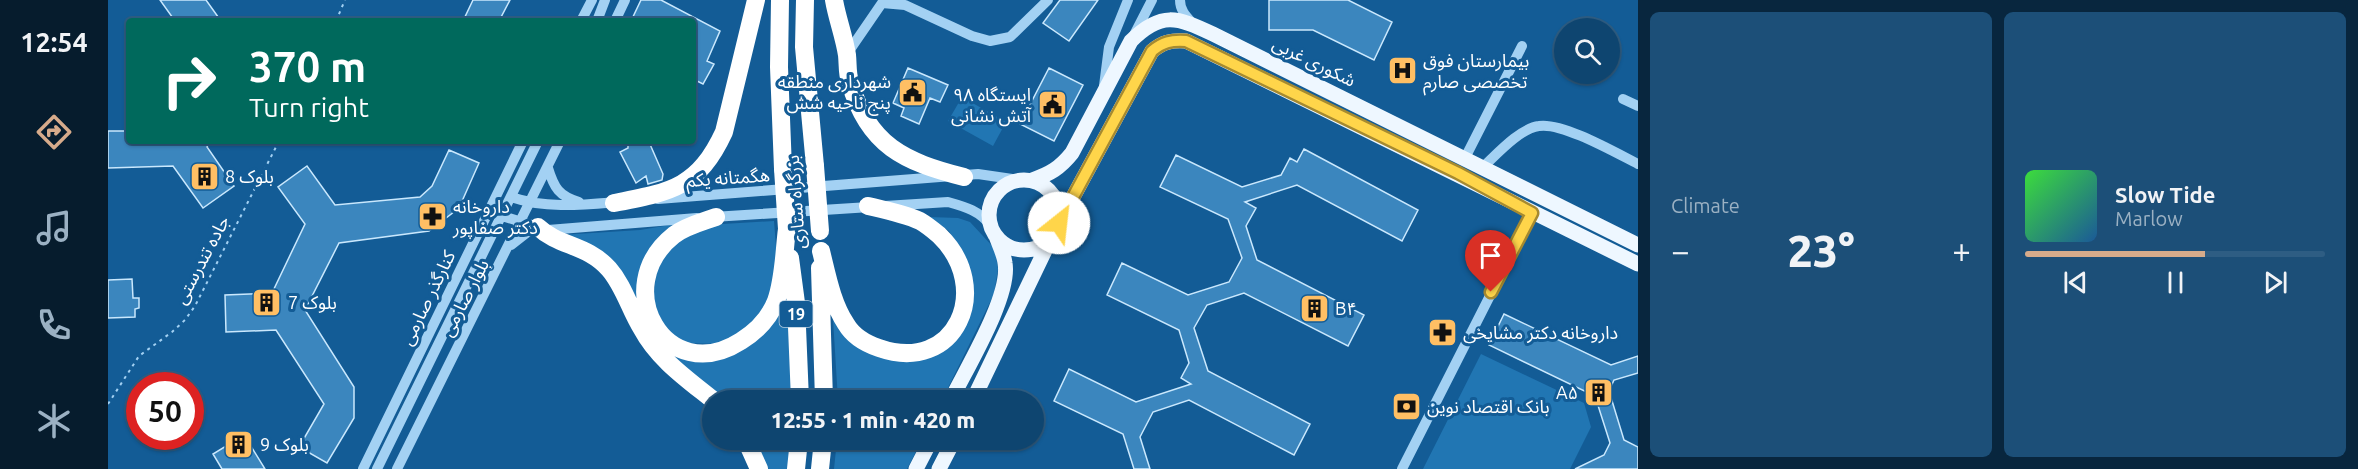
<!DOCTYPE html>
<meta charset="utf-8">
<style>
:root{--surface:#0e4570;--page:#1c4f78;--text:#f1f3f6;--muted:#9bb1c3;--line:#2e5d83;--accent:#d6ab8b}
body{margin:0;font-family:Ubuntu,"Noto Sans Arabic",sans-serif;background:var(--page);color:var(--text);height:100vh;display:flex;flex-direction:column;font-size:22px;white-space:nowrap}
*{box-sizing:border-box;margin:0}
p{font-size:20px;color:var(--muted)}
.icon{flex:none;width:33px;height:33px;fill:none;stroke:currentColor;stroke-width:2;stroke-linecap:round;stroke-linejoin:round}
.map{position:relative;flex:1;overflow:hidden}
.drawer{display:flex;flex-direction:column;gap:12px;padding:12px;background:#08263e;width:720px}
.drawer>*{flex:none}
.hud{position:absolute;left:18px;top:18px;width:570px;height:126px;border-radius:6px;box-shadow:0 2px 4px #0004,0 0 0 2px var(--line);background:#00695c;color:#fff;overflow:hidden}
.controls{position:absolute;left:1446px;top:18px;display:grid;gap:12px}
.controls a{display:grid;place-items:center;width:66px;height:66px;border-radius:50%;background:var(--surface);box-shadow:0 2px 4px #0004,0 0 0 2px var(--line);font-size:30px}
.speed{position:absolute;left:18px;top:372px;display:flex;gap:12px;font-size:30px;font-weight:700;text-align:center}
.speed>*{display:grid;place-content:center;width:78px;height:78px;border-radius:50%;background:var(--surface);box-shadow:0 2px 4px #0004,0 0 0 2px var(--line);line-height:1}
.speed .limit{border:9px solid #d22;background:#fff;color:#111}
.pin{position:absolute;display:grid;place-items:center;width:51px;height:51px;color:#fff;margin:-62px -26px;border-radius:50% 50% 50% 0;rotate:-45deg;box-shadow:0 0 6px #0007}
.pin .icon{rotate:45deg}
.me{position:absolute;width:66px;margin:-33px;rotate:29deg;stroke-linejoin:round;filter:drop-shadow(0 0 4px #0008)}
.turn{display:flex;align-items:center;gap:21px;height:126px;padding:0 24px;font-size:27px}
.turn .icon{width:78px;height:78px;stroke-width:2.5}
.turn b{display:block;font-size:42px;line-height:51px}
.big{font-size:45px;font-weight:800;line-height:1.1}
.drawer .tile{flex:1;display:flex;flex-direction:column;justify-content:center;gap:9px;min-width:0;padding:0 21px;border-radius:9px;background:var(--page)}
.song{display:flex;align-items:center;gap:18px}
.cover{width:72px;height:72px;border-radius:9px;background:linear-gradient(135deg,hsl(120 70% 55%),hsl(210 70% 35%))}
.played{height:6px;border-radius:3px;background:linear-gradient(90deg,var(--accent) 60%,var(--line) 60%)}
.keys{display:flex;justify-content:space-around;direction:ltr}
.heat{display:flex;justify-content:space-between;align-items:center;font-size:33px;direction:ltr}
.drawer .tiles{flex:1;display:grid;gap:12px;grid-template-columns:repeat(2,1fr)}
.trip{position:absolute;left:594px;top:390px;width:342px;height:60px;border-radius:30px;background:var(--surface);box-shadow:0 2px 4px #0004,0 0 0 2px var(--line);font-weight:800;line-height:60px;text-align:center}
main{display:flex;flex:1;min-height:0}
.dock{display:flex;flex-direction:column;width:108px;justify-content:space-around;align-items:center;background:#061c2d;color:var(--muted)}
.dock .icon{width:42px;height:42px}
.dock .active{color:var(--accent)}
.dock b{font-size:27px;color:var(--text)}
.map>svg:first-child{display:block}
.green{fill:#2176b3}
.building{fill:#3b86be;stroke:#cae8fd;stroke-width:1.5}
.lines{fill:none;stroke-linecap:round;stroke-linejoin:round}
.path{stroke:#a3d1f3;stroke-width:2;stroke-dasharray:3 4.5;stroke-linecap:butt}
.minor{stroke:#a3d1f3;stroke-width:10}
.major{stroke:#eef7ff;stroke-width:15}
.highway{stroke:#fff;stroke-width:18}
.highway-bridge{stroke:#fff;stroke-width:18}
.route-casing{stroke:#a68a30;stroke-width:15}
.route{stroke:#ffd54a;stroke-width:10}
.labels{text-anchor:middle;stroke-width:6;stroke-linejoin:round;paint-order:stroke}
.shield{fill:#135c96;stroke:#b8cee0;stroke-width:1.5}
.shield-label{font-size:16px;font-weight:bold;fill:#fff}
.poi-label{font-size:18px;fill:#fff;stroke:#135c96;text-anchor:start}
.street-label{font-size:18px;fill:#fff;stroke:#135c96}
</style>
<main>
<nav class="dock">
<b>12:54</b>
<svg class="icon active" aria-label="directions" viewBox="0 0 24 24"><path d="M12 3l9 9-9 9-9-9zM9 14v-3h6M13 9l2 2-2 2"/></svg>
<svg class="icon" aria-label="music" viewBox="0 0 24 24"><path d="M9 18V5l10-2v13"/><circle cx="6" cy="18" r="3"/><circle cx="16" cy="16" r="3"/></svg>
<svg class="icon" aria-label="phone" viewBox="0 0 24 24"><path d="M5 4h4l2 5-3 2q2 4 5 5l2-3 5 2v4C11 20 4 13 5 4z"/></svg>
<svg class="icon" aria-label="climate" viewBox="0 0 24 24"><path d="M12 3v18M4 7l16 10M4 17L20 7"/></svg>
</nav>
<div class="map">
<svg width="1530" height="469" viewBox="0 0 1530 469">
<rect width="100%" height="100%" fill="#135c96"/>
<!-- green -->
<path class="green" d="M 854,97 L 898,122 L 885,146 L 840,121 Z
M 821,217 L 850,218 L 862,222 L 887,249 L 890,269 L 886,294 L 834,400 L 730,400 L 725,319 L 752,347 L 842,343 L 856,256 L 841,231 Z
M 586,221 L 559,234 L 533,306 L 516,285 L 452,235 L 532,230 Z
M 666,221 L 670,272 L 666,290 L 650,320 L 617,344 L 573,343 L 544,311 L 549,265 L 560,248 L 598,225 Z
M 677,284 L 687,400 L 609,400 L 575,372 L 560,348 L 617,355 Z
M 1373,354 L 1476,403 L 1483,427 L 1462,469 L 1315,469 Z
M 641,440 L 685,440 L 682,469 L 655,469 Z
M 729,440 L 814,440 L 799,469 L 726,469 Z"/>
<!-- building -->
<path class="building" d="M 52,0 L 98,0 L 113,21 L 67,21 Z
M 365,0 L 402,0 L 391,21 L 355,21 Z
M 533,0 L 553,0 L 612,31 L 599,61 L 606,64 L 595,84 L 585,79 L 585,21 L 523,21 Z
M 952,0 L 990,0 L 961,41 L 935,23 Z
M 1161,0 L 1240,0 L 1284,22 L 1266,60 L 1205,30 L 1161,30 Z
M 800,68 L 840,85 L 832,102 L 822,98 L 811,124 L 793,116 L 796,108 L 785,103 Z
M 941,68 L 975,85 L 946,141 L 912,124 Z
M 0,131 L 21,131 L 21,141 L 102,141 L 99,147 L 126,186 L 95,208 L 65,166 L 0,168 Z
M 520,141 L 541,142 L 555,174 L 554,180 L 540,184 L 538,176 L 528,183 L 512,152 L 520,148 Z
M 1196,149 L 1310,210 L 1294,241 L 1189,185 L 1137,202 L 1148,208 L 1138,226 L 1149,260 L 1256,315 L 1240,346 L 1136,293 L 1099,305 L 1086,328 L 1100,371 L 1202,424 L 1186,455 L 1081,400 L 1045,412 L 1032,437 L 1042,469 L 1026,469 L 1015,434 L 946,401 L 961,369 L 1028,402 L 1083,384 L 1073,378 L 1081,363 L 1071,330 L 999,295 L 1014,263 L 1080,295 L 1121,282 L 1134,258 L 1120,219 L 1052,187 L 1068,155 L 1134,187 L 1173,175 L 1182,158 L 1189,162 Z
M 341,150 L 371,163 L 351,208 L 321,231 L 231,243 L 197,310 L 246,387 L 246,418 L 219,463 L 191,447 L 216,404 L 168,330 L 118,332 L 117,295 L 164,293 L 197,224 L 170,187 L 199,166 L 227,205 L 312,197 L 324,186 Z
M 24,279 L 25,298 L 31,298 L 31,308 L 27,309 L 27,317 L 0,318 L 0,280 Z
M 1396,314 L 1503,365 L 1530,356 L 1530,373 L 1506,380 L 1501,391 L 1516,440 L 1530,447 L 1530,469 L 1467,469 L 1496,455 L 1502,443 L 1487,396 L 1381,345 Z
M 136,435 L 157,469 L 114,469 L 105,454 Z"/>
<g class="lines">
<!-- path -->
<path class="path" d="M 228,21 L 237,0
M 0,404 L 31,356 L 64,332 L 77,320 L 87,306 L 171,141"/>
<!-- minor -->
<path class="minor" d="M 1072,0 C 1072,11 1079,17 1086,25
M 473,21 L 484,0
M 489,21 L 497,0
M 507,21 L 517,0
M 1026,35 L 1044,0
M 739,54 L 774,3 L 797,5 L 864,36 L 882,41 L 902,37 L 940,0
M 996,86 L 1001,47 L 1020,0
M 1515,99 L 1530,106
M 1357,158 L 1414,46
M 1375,167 C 1388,155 1412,128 1431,126 C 1454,122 1508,153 1530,164
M 440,168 C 446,188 451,196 471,202
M 403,197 C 438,209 474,205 510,202
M 550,199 L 870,174 L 911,180
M 394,216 L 440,230 L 589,218
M 605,217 L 840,202 C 858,207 872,211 883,226
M 403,245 L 426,227
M 255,469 L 415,141
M 269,469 L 430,141
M 289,469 L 452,141
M 1294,469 L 1424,213"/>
<!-- major -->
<path class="major" d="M881 215a35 35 0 1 1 70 0a35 35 0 1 1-70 0Z
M 924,180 C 942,174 952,168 964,153 L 1023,41 C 1053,11 1069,17 1105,34 L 1530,245
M 951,223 L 1044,51 C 1055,42 1063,40 1078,41 L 1530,264
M 843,400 C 858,369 903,296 897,263 C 896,254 891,245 888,236
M 865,400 L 943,238
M 808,469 L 823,440
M 831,469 L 846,440"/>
<!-- highway -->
<path class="highway" d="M 672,0 L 671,67 L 675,169
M 697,0 L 696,47 L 707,166
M 726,0 C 729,18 736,36 739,55 C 740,64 739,73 742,82 C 760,146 797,162 856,177
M 506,203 C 563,192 590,188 616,132 L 648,0
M 608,217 C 594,222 578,226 566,235 C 500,287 558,389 633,341 C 649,331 661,319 668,301 C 676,279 676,252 679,229
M 430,227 C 451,247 479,244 501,269 C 516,286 522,310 534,329 C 550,359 579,379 605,400
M 713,251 C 719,275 724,303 738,324 C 745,336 759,344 771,348 C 848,375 886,288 831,235 C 825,230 819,225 812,221 C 796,214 777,210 760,206
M 682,258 L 688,303 L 692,400
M 712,268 L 716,400
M 638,440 L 651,469
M 688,469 L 691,440
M 712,469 L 715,440"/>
<!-- highway-bridge -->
<path class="highway-bridge" d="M 707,166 L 712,231
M 675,169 L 679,229"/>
</g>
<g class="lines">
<defs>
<path id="route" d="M 951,223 L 1044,51 C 1055,42 1063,40 1078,41 L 1350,173 L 1424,213 L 1383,292"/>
</defs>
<!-- route casing -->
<use href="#route" class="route-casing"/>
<!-- route -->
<use href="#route" class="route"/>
</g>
<!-- icons -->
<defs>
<symbol id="hospital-square" viewBox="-11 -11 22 22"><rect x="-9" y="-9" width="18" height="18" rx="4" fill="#ffbf64" stroke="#135c96"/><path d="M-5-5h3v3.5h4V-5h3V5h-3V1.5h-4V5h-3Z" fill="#111"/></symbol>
<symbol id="civic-square" viewBox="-11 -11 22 22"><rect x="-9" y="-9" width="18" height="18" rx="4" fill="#ffbf64" stroke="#135c96"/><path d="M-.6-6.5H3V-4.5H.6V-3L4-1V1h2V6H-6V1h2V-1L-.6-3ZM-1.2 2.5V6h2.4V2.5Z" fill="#111"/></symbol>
<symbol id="building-square" viewBox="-11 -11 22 22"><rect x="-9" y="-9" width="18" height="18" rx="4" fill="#ffbf64" stroke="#135c96"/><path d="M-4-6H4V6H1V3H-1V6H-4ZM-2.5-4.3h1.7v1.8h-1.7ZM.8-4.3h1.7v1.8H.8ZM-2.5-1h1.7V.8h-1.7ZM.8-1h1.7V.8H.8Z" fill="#111"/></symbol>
<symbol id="pharmacy-square" viewBox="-11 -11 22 22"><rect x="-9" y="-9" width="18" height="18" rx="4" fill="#ffbf64" stroke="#135c96"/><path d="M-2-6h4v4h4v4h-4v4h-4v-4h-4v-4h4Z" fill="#111"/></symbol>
<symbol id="bank-square" viewBox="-11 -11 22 22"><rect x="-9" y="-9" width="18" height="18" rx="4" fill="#ffbf64" stroke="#135c96"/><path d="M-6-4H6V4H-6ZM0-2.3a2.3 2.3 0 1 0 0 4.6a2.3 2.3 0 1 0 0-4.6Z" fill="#111"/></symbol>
</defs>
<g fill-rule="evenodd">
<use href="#hospital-square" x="1278" y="54" width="33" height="33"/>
<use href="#civic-square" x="788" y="76" width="33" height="33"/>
<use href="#civic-square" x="928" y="88" width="33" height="33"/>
<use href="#building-square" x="80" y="160" width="33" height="33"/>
<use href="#pharmacy-square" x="308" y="200" width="33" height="33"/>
<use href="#building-square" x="142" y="286" width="33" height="33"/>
<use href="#building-square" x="1190" y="292" width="33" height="33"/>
<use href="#pharmacy-square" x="1318" y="316" width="33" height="33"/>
<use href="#building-square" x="1474" y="376" width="33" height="33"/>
<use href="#bank-square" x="1282" y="390" width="33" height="33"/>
<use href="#building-square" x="114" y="428" width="33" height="33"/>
</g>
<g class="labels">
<!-- shield labels -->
<rect class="shield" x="671.5" y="301" width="33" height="26" rx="4.5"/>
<g class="shield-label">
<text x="688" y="320">19</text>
</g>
<!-- poi labels -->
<g class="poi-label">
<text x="1315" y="67">بیمارستان فوق<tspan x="1315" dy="21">تخصصی صارم</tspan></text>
<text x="783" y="88" text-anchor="end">شهرداری منطقه<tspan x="783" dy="21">پنج ناحیه شش</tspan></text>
<text x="923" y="101" text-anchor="end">ایستگاه ۹۸<tspan x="923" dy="21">آتش نشانی</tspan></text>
<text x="117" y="183">بلوک 8</text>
<text x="345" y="213">داروخانه<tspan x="345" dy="21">دکتر صفاپور</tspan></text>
<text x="180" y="309">بلوک 7</text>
<text x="1227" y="315">B۴</text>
<text x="1355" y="339">داروخانه دکتر مشایخی</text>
<text x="1470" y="399" text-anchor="end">A۵</text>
<text x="1319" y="413">بانک اقتصاد نوین</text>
<text x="152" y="451">بلوک 9</text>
</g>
<!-- street labels -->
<g class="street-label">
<text transform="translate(1206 62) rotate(26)" y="6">شکوری غربی</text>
<text transform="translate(620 178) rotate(-4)" y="6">هگمتانه یکم</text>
<text transform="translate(688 202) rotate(-94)" y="6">بزرگراه ستاری</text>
<text transform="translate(94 260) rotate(-62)" y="6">جاده تندرستی</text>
<text transform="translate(320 298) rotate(-64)" y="6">کنارگذر صارمی</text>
<text transform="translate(357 298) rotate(-63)" y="6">بلوار صارمی</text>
</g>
</g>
</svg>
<div class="controls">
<a><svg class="icon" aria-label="search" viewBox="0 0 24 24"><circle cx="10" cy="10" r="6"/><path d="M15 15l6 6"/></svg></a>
</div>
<div class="speed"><div class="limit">50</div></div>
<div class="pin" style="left:1383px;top:292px;background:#d93025"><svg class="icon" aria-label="arrive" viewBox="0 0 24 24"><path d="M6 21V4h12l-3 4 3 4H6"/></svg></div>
<svg class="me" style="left:951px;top:223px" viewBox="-20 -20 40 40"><circle r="19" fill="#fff"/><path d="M0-13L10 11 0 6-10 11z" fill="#ffd54a"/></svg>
<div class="trip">12:55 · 1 min · 420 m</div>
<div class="hud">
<div class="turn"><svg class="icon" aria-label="right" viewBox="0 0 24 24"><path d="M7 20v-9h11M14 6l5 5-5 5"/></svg><div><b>370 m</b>Turn right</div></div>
</div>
</div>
<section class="drawer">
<div class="tiles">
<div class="tile"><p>Climate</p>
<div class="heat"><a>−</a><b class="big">23°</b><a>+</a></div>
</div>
<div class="tile">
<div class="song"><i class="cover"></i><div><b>Slow Tide</b><p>Marlow</p></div></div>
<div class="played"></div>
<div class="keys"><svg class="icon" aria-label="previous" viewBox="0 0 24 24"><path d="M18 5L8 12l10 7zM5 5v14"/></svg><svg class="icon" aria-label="pause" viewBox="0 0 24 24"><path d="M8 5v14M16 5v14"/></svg><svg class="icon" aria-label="next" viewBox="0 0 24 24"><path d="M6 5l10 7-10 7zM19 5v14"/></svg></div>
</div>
</div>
</section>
</main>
